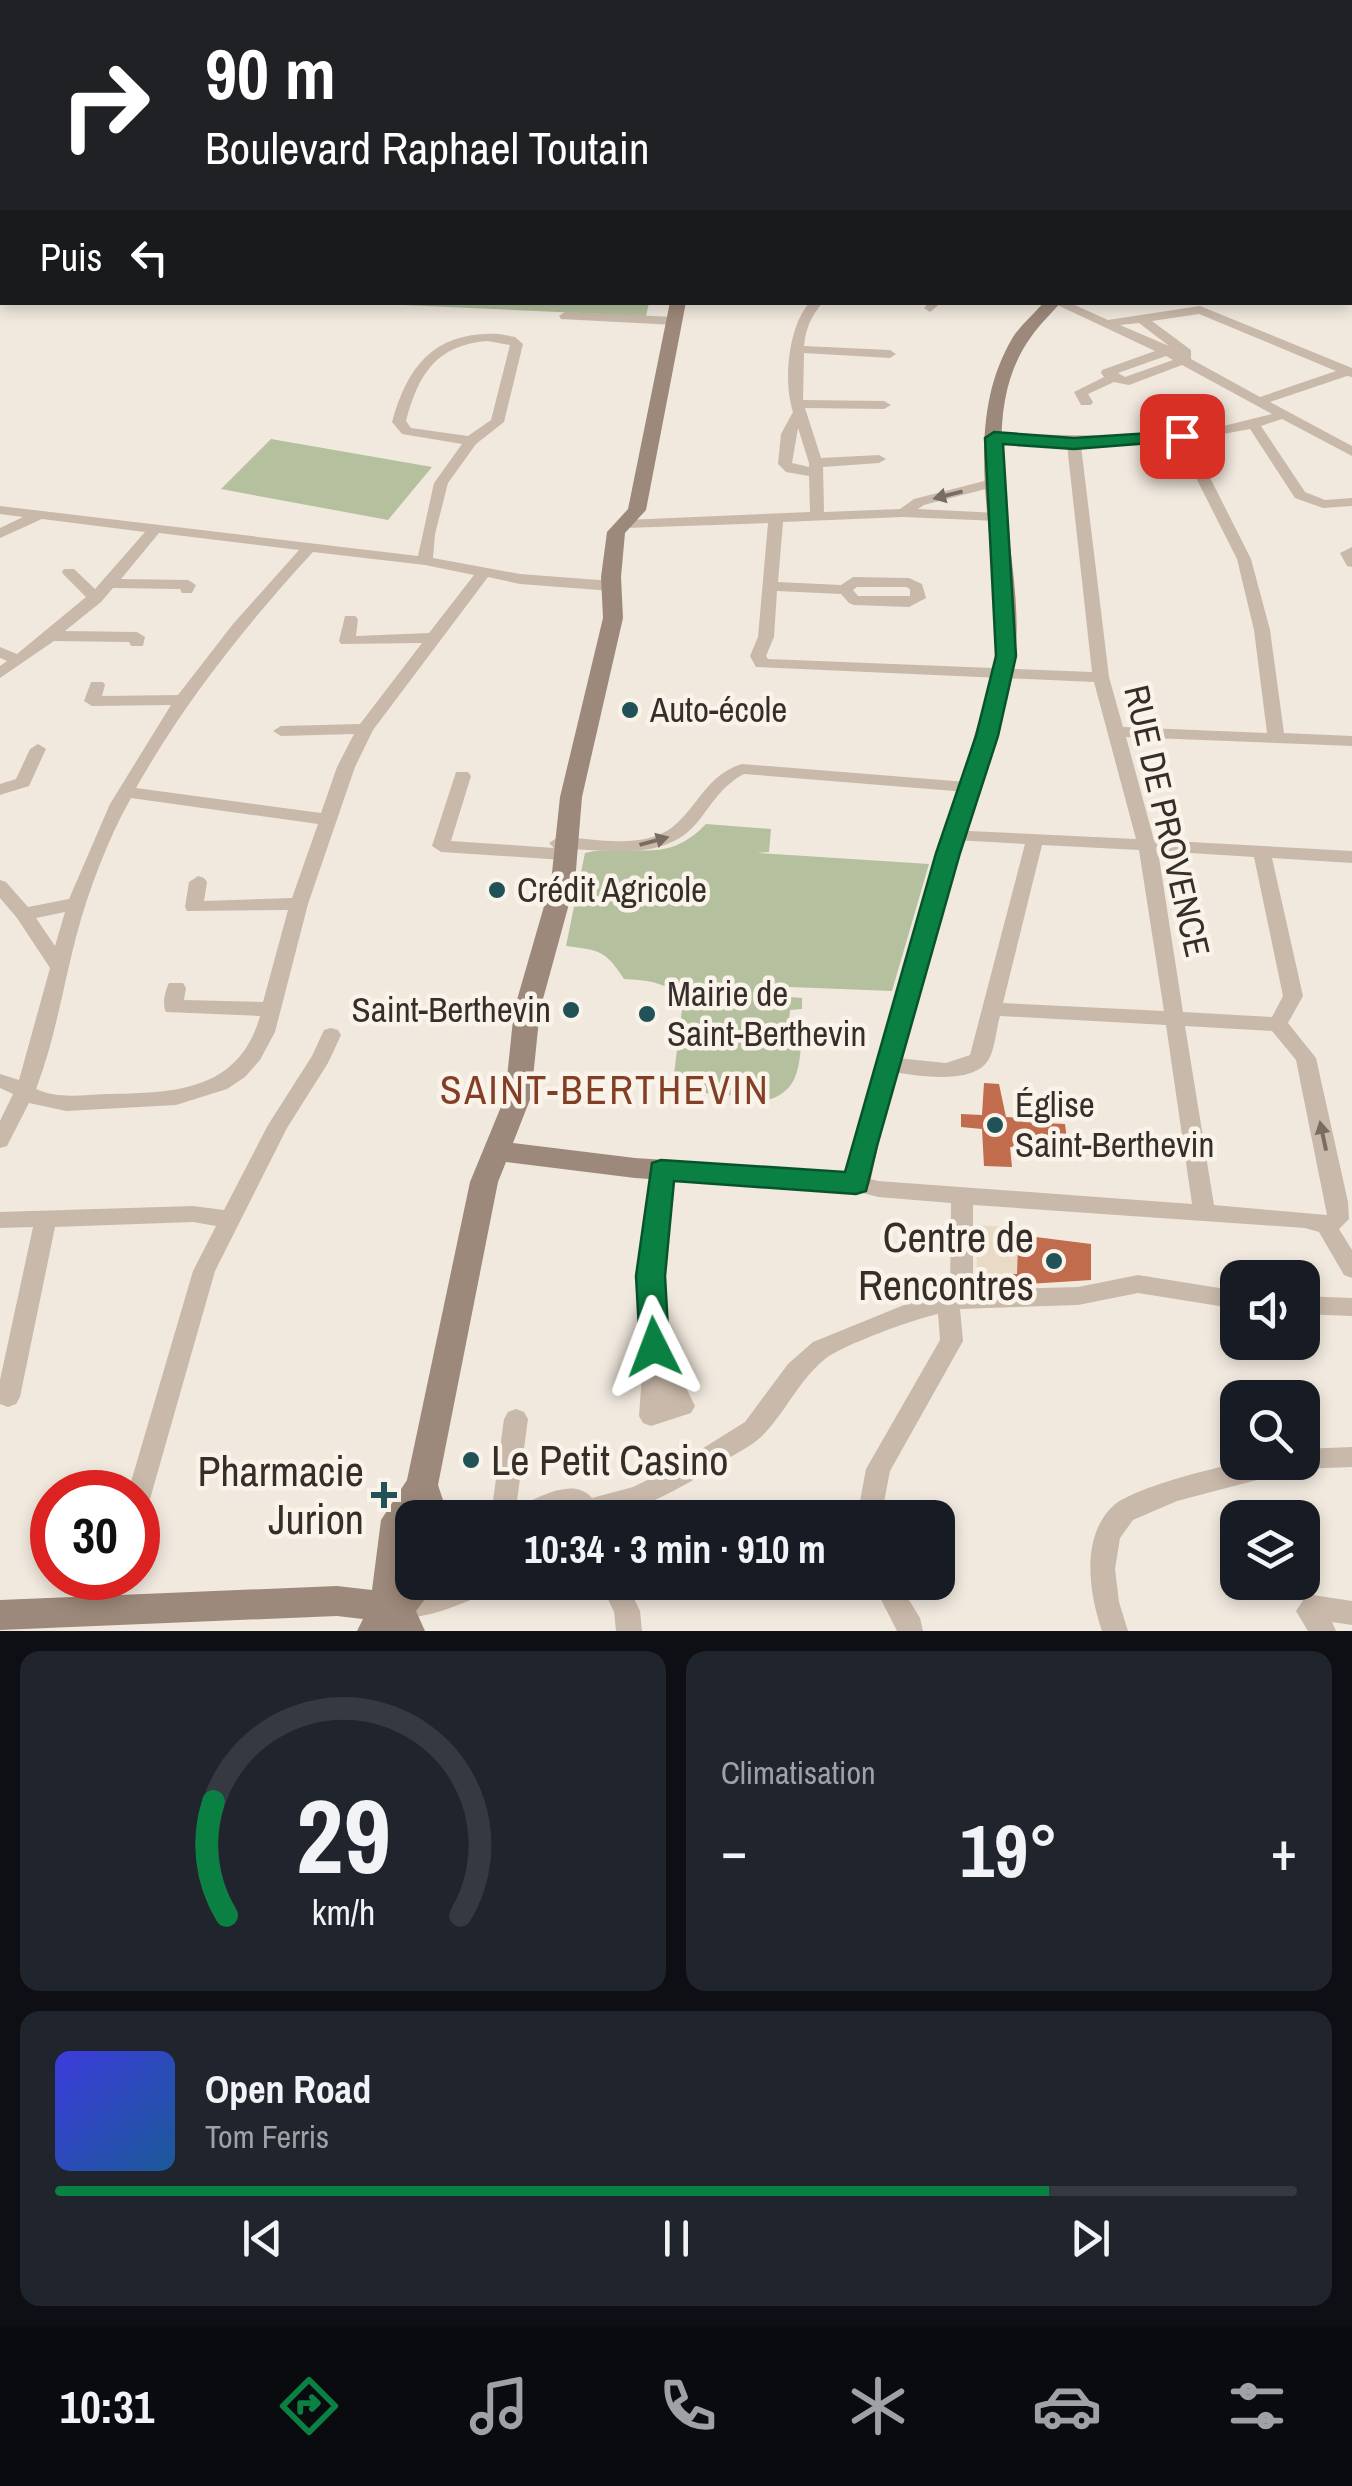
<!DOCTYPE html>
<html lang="fr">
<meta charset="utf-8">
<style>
:root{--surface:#171b24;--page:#20242c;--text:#f1f3f6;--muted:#9ea1a6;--line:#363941;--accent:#0b8043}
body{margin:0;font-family:"Archivo Narrow",sans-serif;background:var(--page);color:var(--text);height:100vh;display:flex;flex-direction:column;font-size:38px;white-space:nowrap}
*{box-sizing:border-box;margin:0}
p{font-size:32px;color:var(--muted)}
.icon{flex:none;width:55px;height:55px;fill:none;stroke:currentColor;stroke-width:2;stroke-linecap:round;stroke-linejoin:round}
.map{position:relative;height:1631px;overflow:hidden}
.side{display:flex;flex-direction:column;gap:20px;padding:20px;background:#0d0f14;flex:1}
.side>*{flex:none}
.guide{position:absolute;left:0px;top:0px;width:1352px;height:305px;box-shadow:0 5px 15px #0003;background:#202124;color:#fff;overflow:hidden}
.buttons{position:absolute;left:1220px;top:1260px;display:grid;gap:20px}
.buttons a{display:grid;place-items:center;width:100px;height:100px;border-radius:20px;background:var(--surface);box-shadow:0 5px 15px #0003;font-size:50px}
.speed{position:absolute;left:30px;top:1470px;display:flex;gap:20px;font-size:50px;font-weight:700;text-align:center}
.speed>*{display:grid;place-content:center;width:130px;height:130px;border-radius:50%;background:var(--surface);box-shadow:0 5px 15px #0003;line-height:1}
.speed .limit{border:15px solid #d22;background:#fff;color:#111}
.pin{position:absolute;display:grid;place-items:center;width:85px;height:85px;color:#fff;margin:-42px;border-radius:20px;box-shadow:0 5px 15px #0006}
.me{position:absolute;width:110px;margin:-55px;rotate:357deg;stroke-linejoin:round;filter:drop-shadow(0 0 8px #0008)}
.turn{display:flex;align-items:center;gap:35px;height:210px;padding:0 40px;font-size:45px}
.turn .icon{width:130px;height:130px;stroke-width:2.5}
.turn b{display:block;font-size:70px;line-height:85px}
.then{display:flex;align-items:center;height:95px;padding:0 40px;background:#0003;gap:20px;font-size:38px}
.big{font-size:75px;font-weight:700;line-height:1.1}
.side .card{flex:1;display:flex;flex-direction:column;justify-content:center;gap:15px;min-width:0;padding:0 35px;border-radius:20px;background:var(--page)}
.side .dial{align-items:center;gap:0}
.dial svg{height:260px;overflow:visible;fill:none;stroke:var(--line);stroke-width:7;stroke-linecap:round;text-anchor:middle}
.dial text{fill:var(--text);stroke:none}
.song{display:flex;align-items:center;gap:30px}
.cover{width:120px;height:120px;border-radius:15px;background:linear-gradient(135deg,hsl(240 70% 55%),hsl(210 70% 35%))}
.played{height:10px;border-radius:5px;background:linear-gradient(90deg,var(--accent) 80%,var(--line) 80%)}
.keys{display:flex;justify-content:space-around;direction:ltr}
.heat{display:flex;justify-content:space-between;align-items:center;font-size:55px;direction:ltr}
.side .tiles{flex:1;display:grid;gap:20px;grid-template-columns:1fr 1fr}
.card:last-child{grid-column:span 2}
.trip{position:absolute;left:395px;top:1500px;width:560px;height:100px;border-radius:20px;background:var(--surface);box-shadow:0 5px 15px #0003;font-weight:700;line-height:100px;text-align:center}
.tabs{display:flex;height:160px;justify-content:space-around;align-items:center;background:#090b0e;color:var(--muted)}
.tabs .icon{width:70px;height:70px}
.tabs .selected{color:var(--accent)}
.tabs b{font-size:45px;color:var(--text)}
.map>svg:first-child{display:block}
.green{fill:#b4c09e}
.plaza{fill:#e9dac5}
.building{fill:#c16c4c}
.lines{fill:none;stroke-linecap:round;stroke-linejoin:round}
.street{fill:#c9b9aa;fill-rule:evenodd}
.secondary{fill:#9d897b;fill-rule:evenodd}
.oneway{fill:#796d63}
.route{fill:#0b8043;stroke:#07532c;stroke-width:2.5}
.poi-dot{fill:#205257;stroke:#f9f3ea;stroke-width:4}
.labels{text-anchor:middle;stroke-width:9;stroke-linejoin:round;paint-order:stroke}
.poi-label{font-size:35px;fill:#372e29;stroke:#f9f3ea;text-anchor:start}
.street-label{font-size:35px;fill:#372e29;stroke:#f9f3ea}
.quarter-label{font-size:40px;letter-spacing:2.5px;fill:#833f25;stroke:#f9f3ea}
.near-poi-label{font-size:42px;fill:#372e29;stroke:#f9f3ea;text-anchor:end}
</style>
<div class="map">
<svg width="1352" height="1631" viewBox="0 0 1352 1631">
<rect width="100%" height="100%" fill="#f1e9de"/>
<!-- green -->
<path class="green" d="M 358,303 L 649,303 L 646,316 Z
M 271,439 L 432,467 L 388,520 L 221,489 Z
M 706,824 L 771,829 L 769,852 L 757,853 L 929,864 L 892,991 L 790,987 L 790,997 L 802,998 L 802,1009 L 790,1010 L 788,1031 L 802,1037 C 799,1063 800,1089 771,1099 L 672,1090 L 683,1002 C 671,982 646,980 624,979 C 606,951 600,950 566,946 L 585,853 C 634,842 665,867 706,824 Z"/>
<!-- plaza -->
<path class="plaza" d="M 976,1225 L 1011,1227 L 1012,1246 L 1018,1247 L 1017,1274 L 1010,1274 L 1009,1298 L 977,1293 Z"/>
<!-- building -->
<path class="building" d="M 984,1083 L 999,1084 L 1006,1117 L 1022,1118 L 1023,1122 L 1065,1124 L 1067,1140 L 1030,1140 L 1031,1148 L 1010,1147 L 1012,1167 L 984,1166 L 982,1129 L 961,1127 L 961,1114 L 982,1115 Z
M 1013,1234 L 1091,1244 L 1091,1280 L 1010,1285 L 1009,1274 L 1017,1274 L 1018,1247 L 1012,1247 Z"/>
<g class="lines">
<!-- street -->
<path class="street" d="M 1090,0 L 1131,0 L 1127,2 L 1089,2 Z
M 1350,140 L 1352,140 L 1352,149 L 1350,149 Z
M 810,302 L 823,302 C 811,317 806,327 804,346 L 890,350 L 896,354 L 890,358 L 804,353 L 803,400 L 884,401 L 891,405 L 884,409 L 805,408 L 821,458 L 879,455 L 886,459 L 879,463 L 823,467 L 824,512 L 900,509 L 914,499 L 996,478 L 1003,482 L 1001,485 L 924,505 L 918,509 L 998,513 L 1005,517 L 998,521 L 903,517 L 783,522 L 778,582 L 841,585 L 853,577 L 909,578 L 922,584 L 926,598 L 909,607 L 854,605 L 849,603 L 841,594 L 777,591 L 774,637 L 766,656 L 768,659 L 1092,672 L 1067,445 L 994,441 L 987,437 L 989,434 L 1142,436 L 1215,428 L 1272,414 L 1182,365 L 1129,385 L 1114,382 L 1088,394 L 1093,402 L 1091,405 L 1081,405 L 1074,392 L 1104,377 L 1101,373 L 1102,370 L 1155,351 L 1051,302 L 1068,302 L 1108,320 L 1200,306 L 1352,368 L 1352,377 L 1347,376 L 1270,402 L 1352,446 L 1352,456 L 1282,419 L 1261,426 L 1305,492 L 1325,500 L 1352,498 L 1352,506 L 1323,508 L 1295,498 L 1250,429 L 1191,440 L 1251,559 L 1270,630 L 1284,733 L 1352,736 L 1352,746 L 1126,737 L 1154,840 L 1352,851 L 1352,863 L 1272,858 L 1303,996 L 1288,1023 L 1316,1058 L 1348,1202 L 1349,1219 L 1339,1229 L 1352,1250 L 1352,1278 L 1344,1275 L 1319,1232 L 1305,1228 L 973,1205 L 973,1290 L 1078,1287 L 1138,1275 L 1238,1291 L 1238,1309 L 1138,1293 L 1078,1305 L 960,1309 L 963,1341 L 890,1471 L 881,1518 L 857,1518 L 866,1469 L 940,1340 L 938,1314 C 914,1319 843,1345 825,1359 C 798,1381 786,1412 762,1436 C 752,1446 736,1453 724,1461 C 678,1490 632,1518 577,1518 L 573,1510 L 565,1510 L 548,1518 L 509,1518 L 512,1510 C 535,1500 572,1475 592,1498 L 633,1487 L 668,1470 L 745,1422 L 788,1364 L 813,1342 L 909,1303 L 950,1293 L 951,1203 L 878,1197 L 848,1189 L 845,1183 L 848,1177 L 856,1175 L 878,1181 L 1192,1204 L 1166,1025 L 1000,1016 C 996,1029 995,1052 987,1062 C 969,1086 912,1075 887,1071 L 880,1069 L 877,1064 L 880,1059 L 887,1057 L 946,1063 L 970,1055 L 1025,844 L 954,840 L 945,834 L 948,830 L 1136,839 L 1094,682 L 756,667 L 750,656 L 758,637 L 768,523 L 626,528 L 619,524 L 626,520 L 810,512 L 809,476 L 786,472 L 778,464 L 781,434 L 793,412 C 783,382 788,326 810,302 ZM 1199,314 L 1336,371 L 1260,397 L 1191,359 L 1191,350 L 1152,321 ZM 1139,323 L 1169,346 L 1120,325 ZM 1166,356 L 1173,360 L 1125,377 L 1118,373 ZM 798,428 L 809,463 L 809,467 L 792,463 ZM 1178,442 L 1237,559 L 1254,630 L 1267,733 L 1123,727 L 1109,677 L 1081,446 ZM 857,587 L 906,587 L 910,589 L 910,596 L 858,596 L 853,590 ZM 1042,845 L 1139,850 L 1164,1011 L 1003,1003 ZM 1158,851 L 1254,857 L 1283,996 L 1272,1017 L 1183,1012 ZM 1185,1026 L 1272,1031 L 1296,1060 L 1327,1215 L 1214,1205 Z
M 929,302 L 942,302 L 930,312 L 924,308 Z
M 565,312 L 675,317 L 681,321 L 675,325 L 561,319 L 559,316 Z
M 499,334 L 515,337 L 523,344 L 504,422 L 476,444 L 448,483 L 435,534 L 433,558 L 520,574 L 612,581 L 620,586 L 612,591 L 520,584 L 488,577 L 373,730 L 355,767 L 308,904 L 275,1032 L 260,1060 L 245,1077 L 227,1089 L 176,1105 L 66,1111 L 29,1103 L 7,1146 L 0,1148 L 0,1121 L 13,1094 L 0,1088 L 0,1074 L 19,1080 L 50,968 L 17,918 L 0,898 L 0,880 L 6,882 L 28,907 L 69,899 L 110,804 L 171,705 L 92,706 L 84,701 L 91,682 L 103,682 L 105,685 L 102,696 L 178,695 L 233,624 L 299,550 L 159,533 L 121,579 L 188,580 L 196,585 L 192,593 L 182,593 L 180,589 L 113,588 L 101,602 L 65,631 L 137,632 L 145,637 L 143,646 L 131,646 L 129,642 L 54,641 L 0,678 L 0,666 L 7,661 L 0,658 L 0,647 L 17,654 L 86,597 L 64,575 L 62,572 L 64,569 L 74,569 L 95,589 L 145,532 L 42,519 L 0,538 L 0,528 L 23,517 L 0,514 L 0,506 L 418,556 L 434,483 L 462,444 L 402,434 L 392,422 C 408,364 436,331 499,334 ZM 487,341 L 510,345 L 491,420 L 468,436 L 411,428 L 406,421 C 418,375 436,345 487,341 ZM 313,552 L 425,565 L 474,575 L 429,633 L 356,636 L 358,619 L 355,616 L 345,616 L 339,641 L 341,644 L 422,643 L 360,724 L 281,726 L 273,731 L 281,736 L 354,734 L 337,767 L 321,813 L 136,788 C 185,701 246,625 313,552 ZM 131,798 L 318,824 L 292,898 L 204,901 L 207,882 L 204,878 L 198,876 L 189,882 L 185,907 L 187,911 L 288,910 L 263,1002 L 184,1000 L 186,988 L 183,983 L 169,983 C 165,991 162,1004 166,1012 L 260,1016 C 239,1092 172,1093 106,1094 C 82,1095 58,1099 36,1089 C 55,1040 63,987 76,937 C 89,889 107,841 131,798 ZM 65,912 L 55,946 L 36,918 Z
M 1352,547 L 1352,567 L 1347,566 L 1340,553 Z
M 38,744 L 46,749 L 29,786 L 0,795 L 0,784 L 16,779 L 30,749 Z
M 742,764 L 967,782 L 976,787 L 967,792 L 744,774 C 723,785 714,801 700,819 C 668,862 613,850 566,849 L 573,854 L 564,860 L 441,852 L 432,846 L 456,772 L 468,772 L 471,776 L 451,841 L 554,848 L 549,843 L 558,837 C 588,838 623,846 653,837 C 694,825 698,777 742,764 Z
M 331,1028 L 338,1030 L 341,1035 L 328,1063 L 287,1128 L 215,1271 L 150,1499 L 147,1507 L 138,1510 L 138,1492 L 128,1492 L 193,1271 L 216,1226 L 193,1222 L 55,1227 L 20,1397 L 16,1404 L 8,1407 L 0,1404 L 0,1380 L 33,1227 L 0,1228 L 0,1212 L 193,1206 L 224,1210 L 268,1125 L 312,1056 L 324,1030 Z
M 661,1162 L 668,1164 L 672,1170 L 662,1276 L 666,1347 L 695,1406 L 691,1413 L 651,1426 L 643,1423 L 639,1416 L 644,1347 L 640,1276 L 650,1170 L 654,1164 Z
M 1302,1296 L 1352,1298 L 1352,1316 L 1302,1314 Z
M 516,1409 L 524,1412 L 528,1419 L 517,1501 L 514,1509 L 505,1512 L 496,1509 L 493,1501 L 504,1419 L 508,1412 Z
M 1352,1447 L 1352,1467 L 1299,1469 L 1177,1501 L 1133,1520 L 1120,1538 L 1115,1569 L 1119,1602 L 1128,1631 L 1102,1631 C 1089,1593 1080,1536 1114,1505 C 1134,1488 1220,1465 1248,1462 C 1266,1461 1284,1462 1302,1462 L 1302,1449 Z
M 87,1578 L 113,1578 L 92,1617 L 83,1621 L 74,1617 L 70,1609 Z
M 454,1582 L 498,1582 L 495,1590 C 470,1600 418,1625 393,1615 L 389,1607 L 393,1599 Z
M 600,1582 L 626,1582 L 640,1611 L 642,1631 L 616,1631 L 614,1612 Z
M 872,1582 L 898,1582 L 920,1618 L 923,1631 L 897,1631 Z
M 1313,1595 L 1352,1601 L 1352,1625 L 1332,1622 L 1336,1631 L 1308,1631 L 1296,1611 L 1304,1599 Z"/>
<!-- secondary -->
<path class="secondary" d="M 640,0 L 652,0 L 652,2 L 640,2 Z
M 950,0 L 962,0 L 964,2 L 952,2 Z
M 1352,0 L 1352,7 L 1344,2 L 1346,1 Z
M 670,302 L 686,302 L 646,510 L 625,533 L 621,577 L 623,618 L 582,797 L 575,882 L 540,1010 L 531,1097 L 513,1143 L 635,1158 L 845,1172 L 993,673 C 1009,563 952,439 1013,337 C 1021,325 1034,314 1044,302 L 1061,302 C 1051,314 1039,325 1031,337 C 968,423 1027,558 1015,657 C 1010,706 989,748 976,795 C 940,924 897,1052 870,1183 L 866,1190 L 856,1193 L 635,1178 L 506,1162 L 498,1182 L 438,1485 L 449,1518 L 412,1518 L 405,1577 L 412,1571 L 412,1582 L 438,1582 L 416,1611 L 425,1631 L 357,1631 L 363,1619 L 337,1616 L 0,1630 L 0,1600 L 337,1586 L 372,1590 L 381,1520 L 407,1480 L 470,1182 L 505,1097 L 514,1010 L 551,882 L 560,797 L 603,618 L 601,577 L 607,532 L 628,509 Z"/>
</g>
<!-- one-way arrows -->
<defs><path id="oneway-solid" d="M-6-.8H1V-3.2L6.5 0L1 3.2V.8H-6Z" transform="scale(2.5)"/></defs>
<g class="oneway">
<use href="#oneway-solid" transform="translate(948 495) rotate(166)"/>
<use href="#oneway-solid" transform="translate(654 841) rotate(-15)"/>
<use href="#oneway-solid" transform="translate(1323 1136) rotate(-102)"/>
</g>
<!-- route -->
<path class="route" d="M 1182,431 L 1188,433 L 1188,440 L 1074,449 L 1003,444 L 1016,656 L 998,736 L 960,853 L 877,1146 L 866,1191 L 856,1194 L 674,1181 L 665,1276 L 669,1347 L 665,1356 L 654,1360 L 644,1356 L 640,1347 L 636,1276 L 652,1163 L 661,1160 L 845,1172 L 936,853 L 976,736 L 996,656 L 985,438 L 994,432 L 1074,438 Z"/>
<!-- markers -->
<g class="poi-dot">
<circle cx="630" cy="710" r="10"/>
<circle cx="497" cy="890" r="10"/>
<circle cx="571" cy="1010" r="10"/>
<circle cx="647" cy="1014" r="10"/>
<circle cx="995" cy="1125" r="10"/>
<circle cx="1054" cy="1261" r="10"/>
<circle cx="471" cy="1460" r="10"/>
<path d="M379 1480h10v10h10v10h-10v10h-10v-10h-10v-10h10z"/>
</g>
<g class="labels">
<!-- poi labels -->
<g class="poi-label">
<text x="650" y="722">Auto-école</text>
<text x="517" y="902">Crédit Agricole</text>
<text x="667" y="1006">Mairie de<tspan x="667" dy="40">Saint-Berthevin</tspan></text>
<text x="551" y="1022" text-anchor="end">Saint-Berthevin</text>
<text x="1015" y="1117">Église<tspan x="1015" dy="40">Saint-Berthevin</tspan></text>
</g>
<!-- street labels -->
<g class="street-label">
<text transform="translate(1167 821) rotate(77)" y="12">RUE DE PROVENCE</text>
</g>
<!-- quarter labels -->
<g class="quarter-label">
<text x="605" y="1104">SAINT-BERTHEVIN</text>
</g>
<!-- near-poi labels -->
<g class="near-poi-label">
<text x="1034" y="1252">Centre de<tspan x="1034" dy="48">Rencontres</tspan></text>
<text x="491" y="1475" text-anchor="start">Le Petit Casino</text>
<text x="364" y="1486">Pharmacie<tspan x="364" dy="48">Jurion</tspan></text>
</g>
</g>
</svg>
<div class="buttons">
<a><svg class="icon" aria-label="sound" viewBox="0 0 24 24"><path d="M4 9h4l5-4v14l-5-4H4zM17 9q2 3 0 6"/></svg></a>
<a><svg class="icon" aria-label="search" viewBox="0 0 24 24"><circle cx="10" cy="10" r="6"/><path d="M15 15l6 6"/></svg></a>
<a><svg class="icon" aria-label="layers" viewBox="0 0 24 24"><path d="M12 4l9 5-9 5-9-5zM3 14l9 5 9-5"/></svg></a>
</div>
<div class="speed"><div class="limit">30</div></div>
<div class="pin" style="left:1182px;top:436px;background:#d93025"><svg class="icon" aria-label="arrive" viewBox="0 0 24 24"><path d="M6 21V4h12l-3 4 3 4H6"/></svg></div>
<svg class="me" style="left:654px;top:1347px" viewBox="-20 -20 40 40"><path d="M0-17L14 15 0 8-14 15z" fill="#0b8043" stroke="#fff" stroke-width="4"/></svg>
<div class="trip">10:34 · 3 min · 910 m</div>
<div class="guide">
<div class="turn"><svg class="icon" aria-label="right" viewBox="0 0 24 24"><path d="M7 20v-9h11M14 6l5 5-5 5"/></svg><div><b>90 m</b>Boulevard Raphael Toutain</div></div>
<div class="then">Puis<svg class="icon" aria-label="left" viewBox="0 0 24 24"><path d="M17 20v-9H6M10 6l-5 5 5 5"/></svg></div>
</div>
</div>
<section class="side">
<div class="tiles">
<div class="card dial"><svg viewBox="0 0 100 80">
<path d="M14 69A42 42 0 1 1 86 69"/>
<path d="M14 69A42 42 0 0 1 10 34" stroke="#0b8043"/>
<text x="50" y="56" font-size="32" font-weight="700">29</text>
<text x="50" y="72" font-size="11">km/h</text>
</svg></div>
<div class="card"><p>Climatisation</p>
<div class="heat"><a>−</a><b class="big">19°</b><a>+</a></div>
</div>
<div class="card">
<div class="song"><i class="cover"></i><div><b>Open Road</b><p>Tom Ferris</p></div></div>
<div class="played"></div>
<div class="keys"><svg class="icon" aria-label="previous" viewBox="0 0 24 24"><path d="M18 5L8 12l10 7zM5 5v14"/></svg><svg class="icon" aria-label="pause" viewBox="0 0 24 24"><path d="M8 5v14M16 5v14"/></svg><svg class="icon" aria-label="next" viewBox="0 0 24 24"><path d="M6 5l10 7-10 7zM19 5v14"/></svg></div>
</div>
</div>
</section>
<nav class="tabs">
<b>10:31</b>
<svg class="icon selected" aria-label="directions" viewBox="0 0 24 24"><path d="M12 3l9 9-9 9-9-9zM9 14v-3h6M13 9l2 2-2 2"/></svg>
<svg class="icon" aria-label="music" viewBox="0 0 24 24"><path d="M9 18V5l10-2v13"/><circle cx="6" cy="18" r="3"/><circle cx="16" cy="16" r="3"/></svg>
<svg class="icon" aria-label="phone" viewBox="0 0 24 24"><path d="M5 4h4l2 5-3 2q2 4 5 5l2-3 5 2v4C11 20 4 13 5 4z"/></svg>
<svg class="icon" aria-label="climate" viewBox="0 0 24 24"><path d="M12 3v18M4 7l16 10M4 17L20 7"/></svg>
<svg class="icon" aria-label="car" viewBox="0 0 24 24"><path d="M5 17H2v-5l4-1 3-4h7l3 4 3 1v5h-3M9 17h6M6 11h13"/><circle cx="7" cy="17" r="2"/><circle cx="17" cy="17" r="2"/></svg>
<svg class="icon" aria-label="filters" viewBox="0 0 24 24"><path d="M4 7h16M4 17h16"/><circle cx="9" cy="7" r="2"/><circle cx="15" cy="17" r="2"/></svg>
</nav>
